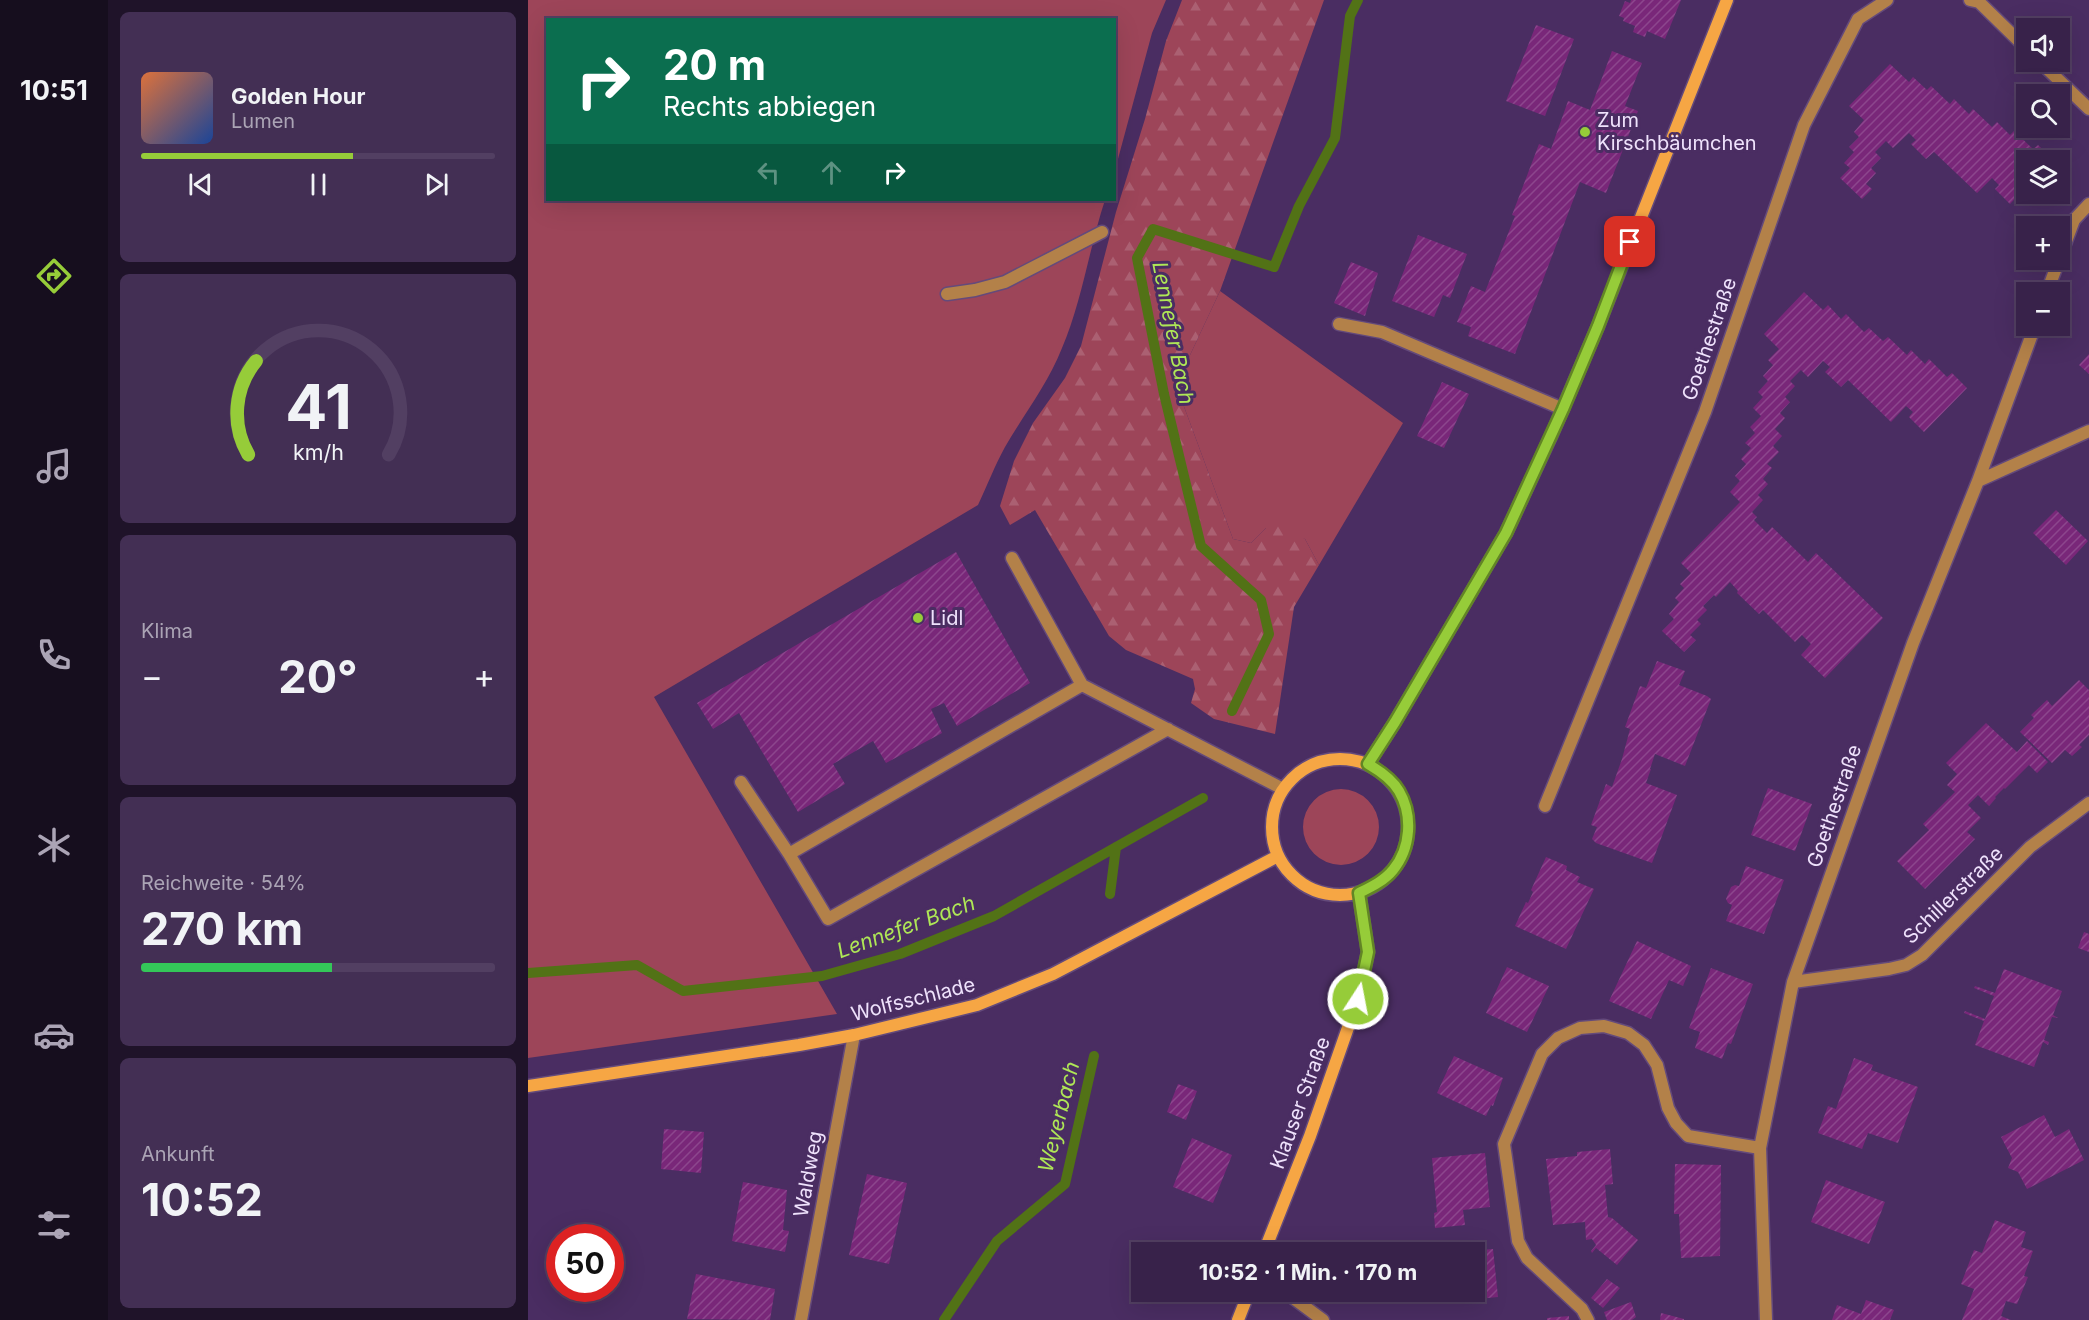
<!DOCTYPE html>
<html lang="de">
<meta charset="utf-8">
<style>
:root{--surface:#38224a;--page:#432f54;--text:#f1f3f6;--muted:#aba4b5;--line:#523f62;--accent:#96cc39}
body{margin:0;font-family:Inter,sans-serif;background:var(--page);color:var(--text);height:100vh;display:flex;flex-direction:column;font-size:22px;white-space:nowrap}
*{box-sizing:border-box;margin:0}
p{font-size:20px;color:var(--muted)}
.icon{flex:none;width:33px;height:33px;fill:none;stroke:currentColor;stroke-width:2;stroke-linecap:round;stroke-linejoin:round}
.map{position:relative;flex:1;overflow:hidden}
.details{display:flex;flex-direction:column;gap:12px;padding:12px;background:#1f1329;width:420px}
.details>*{flex:none}
.banner{position:absolute;left:18px;top:18px;width:570px;height:183px;border-radius:0px;box-shadow:0 6px 24px #0002,0 0 0 2px var(--line);background:#0b6e4f;color:#fff;overflow:hidden}
.tools{position:absolute;left:1488px;top:18px;display:grid;gap:12px}
.tools a{display:grid;place-items:center;width:54px;height:54px;border-radius:0px;background:var(--surface);box-shadow:0 6px 24px #0002,0 0 0 2px var(--line);font-size:30px}
.speed{position:absolute;left:18px;top:1224px;display:flex;gap:12px;font-size:30px;font-weight:700;text-align:center}
.speed>*{display:grid;place-content:center;width:78px;height:78px;border-radius:50%;background:var(--surface);box-shadow:0 6px 24px #0002,0 0 0 2px var(--line);line-height:1}
.speed .limit{border:9px solid #d22;background:#fff;color:#111}
.pin{position:absolute;display:grid;place-items:center;width:51px;height:51px;color:#fff;margin:-26px;border-radius:12px;box-shadow:0 3px 9px #0006}
.me{position:absolute;width:66px;margin:-33px;rotate:11deg;stroke-linejoin:round;filter:drop-shadow(0 0 4px #0008)}
.turn{display:flex;align-items:center;gap:21px;height:126px;padding:0 18px;font-size:27px}
.turn .icon{width:78px;height:78px;stroke-width:2.5}
.turn b{display:block;font-size:42px;line-height:51px}
.lanes{display:flex;align-items:center;height:57px;padding:0 18px;background:#0003;justify-content:center;gap:30px;direction:ltr}
.lanes .off{opacity:.35}
.big{font-size:45px;font-weight:700;line-height:1.1}
.details .tile{flex:1;display:flex;flex-direction:column;justify-content:center;gap:9px;min-width:0;padding:0 21px;border-radius:9px;background:var(--page)}
.details .dial{align-items:center;gap:0}
.dial svg{height:156px;overflow:visible;fill:none;stroke:var(--line);stroke-width:7;stroke-linecap:round;text-anchor:middle}
.dial text{fill:var(--text);stroke:none}
.song{display:flex;align-items:center;gap:18px}
.cover{width:72px;height:72px;border-radius:9px;background:linear-gradient(135deg,hsl(20 70% 55%),hsl(220 70% 35%))}
.played{height:6px;border-radius:3px;background:linear-gradient(90deg,var(--accent) 60%,var(--line) 60%)}
.keys{display:flex;justify-content:space-around;direction:ltr}
.heat{display:flex;justify-content:space-between;align-items:center;font-size:33px;direction:ltr}
.charge{height:9px;border-radius:4px;background:linear-gradient(90deg,#34c759 54%,var(--line) 0)}
.trip{position:absolute;left:603px;top:1242px;width:354px;height:60px;border-radius:0px;background:var(--surface);box-shadow:0 6px 24px #0002,0 0 0 2px var(--line);font-weight:700;line-height:60px;text-align:center}
main{display:flex;flex:1;min-height:0}
.tab-bar{display:flex;flex-direction:column;width:108px;justify-content:space-around;align-items:center;background:#160e1e;color:var(--muted)}
.tab-bar .icon{width:42px;height:42px}
.tab-bar .current{color:var(--accent)}
.tab-bar b{font-size:27px;color:var(--text)}
.map>svg:first-child{display:block}
.green{fill:#9d4559}
.forest{fill:url(#forest-firs)}
.lines{fill:none;stroke-linecap:round;stroke-linejoin:round}
.stream{stroke:#527216;stroke-width:10}
.building{fill:url(#building-hatch)}
.service-casing{stroke:#644a7b;stroke-width:15}
.minor-casing{stroke:#644a7b;stroke-width:15}
.secondary-casing{stroke:#644a7b;stroke-width:15}
.service{stroke:#b38149;stroke-width:12}
.minor{stroke:#b38149;stroke-width:12}
.secondary{stroke:#f6a644;stroke-width:12}
.route-casing{stroke:#628525;stroke-width:15}
.route{stroke:#96cc39;stroke-width:10}
.poi-dot{fill:#96cc39;stroke:#4a2d62;stroke-width:2}
.labels{text-anchor:middle;stroke-width:6;stroke-linejoin:round;paint-order:stroke}
.poi-label{font-size:20px;fill:#efe2fc;stroke:#4a2d62;text-anchor:start}
.street-label{font-size:20px;fill:#efe2fc;stroke:#4a2d62}
.water-label{font-size:21px;font-style:italic;fill:#afe756;stroke:#4a2d62}
</style>
<main>
<nav class="tab-bar">
<b>10:51</b>
<svg class="icon current" aria-label="directions" viewBox="0 0 24 24"><path d="M12 3l9 9-9 9-9-9zM9 14v-3h6M13 9l2 2-2 2"/></svg>
<svg class="icon" aria-label="music" viewBox="0 0 24 24"><path d="M9 18V5l10-2v13"/><circle cx="6" cy="18" r="3"/><circle cx="16" cy="16" r="3"/></svg>
<svg class="icon" aria-label="phone" viewBox="0 0 24 24"><path d="M5 4h4l2 5-3 2q2 4 5 5l2-3 5 2v4C11 20 4 13 5 4z"/></svg>
<svg class="icon" aria-label="climate" viewBox="0 0 24 24"><path d="M12 3v18M4 7l16 10M4 17L20 7"/></svg>
<svg class="icon" aria-label="car" viewBox="0 0 24 24"><path d="M5 17H2v-5l4-1 3-4h7l3 4 3 1v5h-3M9 17h6M6 11h13"/><circle cx="7" cy="17" r="2"/><circle cx="17" cy="17" r="2"/></svg>
<svg class="icon" aria-label="filters" viewBox="0 0 24 24"><path d="M4 7h16M4 17h16"/><circle cx="9" cy="7" r="2"/><circle cx="15" cy="17" r="2"/></svg>
</nav>
<section class="details">
<div class="tile">
<div class="song"><i class="cover"></i><div><b>Golden Hour</b><p>Lumen</p></div></div>
<div class="played"></div>
<div class="keys"><svg class="icon" aria-label="previous" viewBox="0 0 24 24"><path d="M18 5L8 12l10 7zM5 5v14"/></svg><svg class="icon" aria-label="pause" viewBox="0 0 24 24"><path d="M8 5v14M16 5v14"/></svg><svg class="icon" aria-label="next" viewBox="0 0 24 24"><path d="M6 5l10 7-10 7zM19 5v14"/></svg></div>
</div>
<div class="tile dial"><svg viewBox="0 0 100 80">
<path d="M14 69A42 42 0 1 1 86 69"/>
<path d="M14 69A42 42 0 0 1 18 21" stroke="#96cc39"/>
<text x="50" y="56" font-size="32" font-weight="700">41</text>
<text x="50" y="72" font-size="11">km/h</text>
</svg></div>
<div class="tile"><p>Klima</p>
<div class="heat"><a>−</a><b class="big">20°</b><a>+</a></div>
</div>
<div class="tile"><p>Reichweite · 54%</p><b class="big">270 km</b><div class="charge"></div></div>
<div class="tile"><p>Ankunft</p><b class="big">10:52</b></div>
</section>
<div class="map">
<svg width="1561" height="1320" viewBox="0 0 1561 1320">
<defs>
<pattern id="forest-firs" width="22" height="20" patternUnits="userSpaceOnUse" patternTransform="scale(1.5)"><rect width="22" height="20" fill="#9d4559"/><path d="M5 1l3.5 6h-7zM16 11l3.5 6h-7z" fill="#ab6072"/></pattern>
<pattern id="building-hatch" width="6" height="6" patternUnits="userSpaceOnUse" patternTransform="scale(1.5)"><rect width="6" height="6" fill="#792779"/><path d="M-1 1l2-2M0 6l6-6M5 7l2-2" fill="none" stroke="#8c468d"/></pattern>
</defs>
<rect width="100%" height="100%" fill="#4a2d62"/>
<!-- green -->
<path class="green" d="M 0,0 L 638,0 L 624,33 L 587,170 L 586,20 L 20,20 L 20,200 L 577,200 C 561,249 554,301 534,348 C 520,384 496,414 477,447 C 467,465 459,486 450,505 L 126,697 L 309,1014 L 0,1058 Z
M 692,291 L 875,423 L 791,565 L 777,539 L 738,528 L 723,543 L 705,539 L 648,385 Z
M775 827a38 38 0 1 1 76 0a38 38 0 1 1-76 0Z"/>
<!-- forest -->
<path class="forest" d="M 654,0 L 796,0 L 692,291 L 648,385 L 705,539 L 723,543 L 738,528 L 753,524 L 777,539 L 791,565 L 766,607 L 747,734 L 686,719 L 663,703 L 667,689 L 665,679 L 598,650 L 581,636 L 507,510 L 482,525 L 472,506 L 486,461 L 505,423 L 537,378 L 553,346 L 588,212 L 617,119 L 638,41 Z"/>
<g class="lines">
<!-- stream -->
<path class="stream" d="M 704,711 L 741,634 L 733,600 L 673,546 L 636,394 L 609,258 L 625,229 L 746,267 L 771,206 L 807,138 L 822,16 L 830,0
M 582,894 L 588,847
M 0,973 L 109,965 L 155,991 L 294,976 L 372,954 L 466,916 L 675,798
M 416,1320 L 469,1241 L 537,1184 L 566,1056"/>
</g>
<!-- building -->
<path class="building" d="M 1103,0 L 1153,0 L 1137,39 L 1119,31 L 1117,37 L 1105,32 L 1107,26 L 1095,21 L 1096,18 L 1091,16 L 1097,1 L 1102,3 Z
M 1008,25 L 1046,39 L 1017,116 L 978,101 Z
M 1084,51 L 1114,63 L 1097,106 L 1110,111 L 1078,193 L 1052,182 L 987,354 L 940,336 L 943,327 L 929,322 L 943,286 L 957,292 L 987,216 L 984,215 L 1011,144 L 1023,149 L 1040,101 L 1062,110 Z
M 1362,64 L 1381,82 L 1385,77 L 1399,90 L 1403,86 L 1422,104 L 1426,99 L 1441,114 L 1445,109 L 1464,127 L 1469,122 L 1482,135 L 1486,131 L 1505,149 L 1510,145 L 1526,160 L 1498,160 L 1498,187 L 1482,204 L 1467,189 L 1471,185 L 1464,178 L 1449,193 L 1406,152 L 1398,159 L 1383,144 L 1388,140 L 1381,133 L 1365,148 L 1358,141 L 1347,152 L 1353,158 L 1343,168 L 1348,173 L 1338,184 L 1344,189 L 1334,199 L 1312,178 L 1322,168 L 1316,163 L 1326,152 L 1321,147 L 1331,137 L 1326,132 L 1336,120 L 1321,106 Z
M 890,235 L 939,254 L 922,298 L 915,295 L 906,317 L 864,301 Z
M 823,262 L 850,273 L 837,316 L 806,303 Z
M 1276,292 L 1295,310 L 1300,305 L 1313,319 L 1318,314 L 1336,332 L 1341,328 L 1355,341 L 1360,337 L 1379,355 L 1383,350 L 1397,364 L 1401,359 L 1419,377 L 1424,373 L 1439,388 L 1396,432 L 1381,417 L 1385,412 L 1378,406 L 1363,422 L 1320,380 L 1313,387 L 1297,372 L 1302,367 L 1295,361 L 1280,377 L 1273,370 L 1262,381 L 1267,386 L 1257,397 L 1262,402 L 1252,413 L 1257,418 L 1247,429 L 1254,436 L 1245,446 L 1251,452 L 1239,464 L 1244,468 L 1235,479 L 1240,484 L 1230,495 L 1235,500 L 1224,512 L 1229,517 L 1226,520 L 1239,533 L 1244,527 L 1280,562 L 1288,553 L 1355,618 L 1297,678 L 1273,655 L 1283,644 L 1274,635 L 1267,642 L 1235,610 L 1231,614 L 1209,593 L 1210,591 L 1202,582 L 1188,597 L 1186,595 L 1175,606 L 1179,610 L 1169,620 L 1173,624 L 1162,635 L 1168,640 L 1156,652 L 1134,631 L 1146,619 L 1141,614 L 1151,602 L 1147,598 L 1156,588 L 1152,584 L 1163,573 L 1153,563 L 1212,502 L 1202,492 L 1212,481 L 1207,476 L 1218,464 L 1213,459 L 1223,448 L 1217,443 L 1227,433 L 1222,427 L 1233,416 L 1225,408 L 1235,397 L 1230,392 L 1240,381 L 1235,376 L 1245,365 L 1240,360 L 1251,349 L 1236,334 Z
M 1561,354 L 1561,374 L 1551,365 Z
M 914,382 L 941,394 L 916,448 L 889,436 Z
M 1528,510 L 1560,541 L 1538,565 L 1505,533 Z
M 428,552 L 502,683 L 429,726 L 416,703 L 403,709 L 414,733 L 358,763 L 345,741 L 305,764 L 317,784 L 270,812 L 211,713 L 185,729 L 169,703 Z
M 1129,661 L 1157,671 L 1151,685 L 1179,696 L 1183,699 L 1157,766 L 1127,754 L 1122,769 L 1123,769 L 1118,783 L 1149,795 L 1124,863 L 1068,843 L 1064,839 L 1069,827 L 1063,825 L 1078,784 L 1084,787 L 1094,759 L 1102,729 L 1097,727 L 1112,686 L 1118,688 Z
M 1551,680 L 1561,690 L 1561,735 L 1551,745 L 1554,747 L 1544,756 L 1537,750 L 1524,763 L 1492,732 L 1506,718 L 1503,715 L 1519,700 L 1524,706 Z
M 1458,723 L 1489,752 L 1499,741 L 1520,762 L 1509,773 L 1501,765 L 1477,789 L 1476,788 L 1467,797 L 1468,798 L 1461,806 L 1450,795 L 1440,805 L 1453,818 L 1439,832 L 1447,839 L 1397,889 L 1369,861 L 1401,830 L 1395,824 L 1427,792 L 1419,785 L 1429,774 L 1418,763 Z
M 1240,788 L 1284,804 L 1267,851 L 1223,835 Z
M 1018,857 L 1039,866 L 1038,870 L 1052,877 L 1049,882 L 1066,889 L 1038,949 L 987,926 L 998,902 L 1000,903 L 1005,892 L 1003,890 Z
M 1218,866 L 1256,880 L 1236,934 L 1198,921 L 1204,905 L 1200,903 L 1198,899 L 1203,887 L 1207,885 L 1211,886 Z
M 1556,932 L 1561,934 L 1561,952 L 1550,948 Z
M 1109,941 L 1163,966 L 1155,986 L 1141,980 L 1123,1019 L 1081,1001 Z
M 979,967 L 1021,986 L 999,1032 L 958,1013 Z
M 1183,968 L 1225,984 L 1203,1044 L 1200,1043 L 1194,1059 L 1167,1048 L 1172,1032 L 1161,1028 Z
M 1476,969 L 1534,991 L 1525,1015 L 1530,1018 L 1524,1017 L 1516,1040 L 1521,1042 L 1520,1045 L 1515,1042 L 1506,1067 L 1447,1045 L 1456,1021 L 1436,1013 L 1437,1011 L 1457,1019 L 1466,996 L 1446,988 L 1447,986 L 1467,993 Z
M 926,1056 L 975,1078 L 965,1106 L 963,1105 L 958,1116 L 909,1093 Z
M 1326,1058 L 1345,1065 L 1343,1070 L 1390,1087 L 1370,1143 L 1340,1133 L 1334,1149 L 1290,1133 L 1300,1106 L 1308,1109 Z
M 650,1084 L 669,1091 L 658,1120 L 639,1112 Z
M 1516,1115 L 1527,1137 L 1541,1129 L 1556,1160 L 1499,1189 L 1490,1172 L 1480,1168 L 1484,1158 L 1473,1137 Z
M 136,1129 L 176,1132 L 173,1173 L 133,1169 Z
M 664,1138 L 704,1155 L 685,1203 L 645,1187 Z
M 1082,1149 L 1085,1184 L 1077,1185 L 1080,1217 L 1084,1218 L 1110,1240 L 1089,1265 L 1068,1248 L 1064,1253 L 1063,1251 L 1068,1245 L 1064,1239 L 1058,1240 L 1057,1222 L 1025,1225 L 1018,1159 L 1049,1156 L 1049,1152 Z
M 957,1153 L 962,1207 L 935,1210 L 937,1225 L 907,1228 L 906,1213 L 909,1212 L 904,1158 Z
M 1147,1164 L 1193,1165 L 1192,1256 L 1153,1258 L 1151,1214 L 1146,1214 Z
M 339,1174 L 379,1183 L 361,1264 L 321,1255 Z
M 1298,1180 L 1357,1202 L 1341,1244 L 1283,1222 Z
M 215,1182 L 259,1190 L 255,1230 L 261,1231 L 257,1252 L 204,1241 Z
M 1467,1220 L 1498,1232 L 1493,1247 L 1505,1251 L 1496,1276 L 1500,1277 L 1489,1304 L 1478,1301 L 1473,1316 L 1483,1320 L 1434,1320 L 1446,1289 L 1433,1284 L 1446,1250 L 1454,1253 Z
M 965,1249 L 970,1297 L 921,1302 L 920,1292 L 946,1292 L 946,1252 L 940,1252 L 940,1251 Z
M 168,1274 L 247,1289 L 242,1320 L 159,1319 Z
M 1079,1279 L 1092,1288 L 1075,1308 L 1063,1298 Z
M 1338,1300 L 1366,1310 L 1362,1320 L 1304,1320 L 1309,1305 L 1333,1314 Z
M 1103,1302 L 1108,1317 L 1104,1320 L 1079,1320 L 1076,1312 Z
M 1133,1313 L 1156,1319 L 1156,1320 L 1132,1320 Z
M 1041,1316 L 1041,1320 L 1019,1320 L 1019,1318 Z"/>
<g class="lines">
<defs>
<path id="service" d="M 419,294 L 447,290 L 477,282 L 574,232
M 811,324 L 854,332 L 1035,409
M 484,558 L 554,685 L 755,789
M 554,685 L 261,854 L 300,919 L 640,729
M 213,782 L 261,854"/>
<path id="minor" d="M 1442,0 L 1451,2 L 1498,48
M 1512,62 L 1561,109
M 1519,292 L 1546,220 L 1561,204
M 1450,481 L 1561,431
M 1017,806 L 1177,412 L 1276,125 L 1330,19 L 1359,0
M 1265,982 L 1361,969 L 1378,965 L 1394,955 L 1502,847 L 1561,803
M 757,1292 L 795,1320
M 273,1320 L 326,1035
M 1060,1320 L 1054,1309 L 999,1258 L 990,1241 L 976,1144 L 1014,1054 L 1030,1038 L 1052,1028 L 1076,1026 L 1100,1033 L 1116,1045 L 1129,1065 L 1140,1108 L 1148,1123 L 1160,1136 L 1232,1148
M 1238,1320 L 1232,1148 L 1265,982 L 1385,643 L 1450,481 L 1507,326"/>
<path id="secondary" d="M744 827a68 68 0 1 1 136 0a68 68 0 1 1-136 0Z
M 840,764 L 867,722 L 978,533 L 1024,434 L 1070,326 L 1199,0
M 0,1086 L 271,1045 L 326,1035 L 449,1005 L 525,974 L 750,856
M 736,1252 L 782,1136 L 830,999 L 840,952 L 831,893
M 710,1320 L 721,1292"/>
</defs>
<!-- service casing -->
<use href="#service" class="service-casing"/>
<!-- minor casing -->
<use href="#minor" class="minor-casing"/>
<!-- secondary casing -->
<use href="#secondary" class="secondary-casing"/>
<!-- service -->
<use href="#service" class="service"/>
<!-- minor -->
<use href="#minor" class="minor"/>
<!-- secondary -->
<use href="#secondary" class="secondary"/>
</g>
<g class="lines">
<defs>
<path id="route" d="M 830,999 L 840,952 L 831,893 C 843,887 856,881 865,870 C 883,848 885,815 871,791 C 864,779 852,771 840,764 L 867,722 L 978,533 L 1035,409 L 1070,326 L 1102,242"/>
</defs>
<!-- route casing -->
<use href="#route" class="route-casing"/>
<!-- route -->
<use href="#route" class="route"/>
</g>
<!-- markers -->
<g class="poi-dot">
<circle cx="1057" cy="132" r="6"/>
<circle cx="390" cy="618" r="6"/>
</g>
<g class="labels">
<!-- poi labels -->
<g class="poi-label">
<text x="1069" y="127">Zum<tspan x="1069" dy="23">Kirschbäumchen</tspan></text>
<text x="402" y="625">Lidl</text>
</g>
<!-- street labels -->
<g class="street-label">
<text transform="translate(1181 339) rotate(-71)" y="7">Goethestraße</text>
<text transform="translate(1306 806) rotate(-71)" y="7">Goethestraße</text>
<text transform="translate(1425 895) rotate(-44)" y="7">Schillerstraße</text>
<text transform="translate(385 999) rotate(-14)" y="7">Wolfsschlade</text>
<text transform="translate(772 1103) rotate(-70)" y="7">Klauser Straße</text>
<text transform="translate(280 1174) rotate(-80)" y="7">Waldweg</text>
</g>
<!-- water labels -->
<g class="water-label">
<text transform="translate(645 333) rotate(79)" y="7">Lennefer Bach</text>
<text transform="translate(378 927) rotate(-20)" y="7">Lennefer Bach</text>
<text transform="translate(531 1117) rotate(-76)" y="7">Weyerbach</text>
</g>
</g>
</svg>
<div class="tools">
<a><svg class="icon" aria-label="sound" viewBox="0 0 24 24"><path d="M4 9h4l5-4v14l-5-4H4zM17 9q2 3 0 6"/></svg></a>
<a><svg class="icon" aria-label="search" viewBox="0 0 24 24"><circle cx="10" cy="10" r="6"/><path d="M15 15l6 6"/></svg></a>
<a><svg class="icon" aria-label="layers" viewBox="0 0 24 24"><path d="M12 4l9 5-9 5-9-5zM3 14l9 5 9-5"/></svg></a>
<a>+</a>
<a>−</a>
</div>
<div class="speed"><div class="limit">50</div></div>
<div class="pin" style="left:1102px;top:242px;background:#d93025"><svg class="icon" aria-label="arrive" viewBox="0 0 24 24"><path d="M6 21V4h12l-3 4 3 4H6"/></svg></div>
<svg class="me" style="left:830px;top:999px" viewBox="-20 -20 40 40"><circle r="17" fill="#96cc39" stroke="#fff" stroke-width="3"/><path d="M0-11L8 9 0 5-8 9z" fill="#fff"/></svg>
<div class="trip">10:52 · 1 Min. · 170 m</div>
<div class="banner">
<div class="turn"><svg class="icon" aria-label="right" viewBox="0 0 24 24"><path d="M7 20v-9h11M14 6l5 5-5 5"/></svg><div><b>20 m</b>Rechts abbiegen</div></div>
<div class="lanes"><svg class="icon off" aria-label="left" viewBox="0 0 24 24"><path d="M17 20v-9H6M10 6l-5 5 5 5"/></svg><svg class="icon off" aria-label="ahead" viewBox="0 0 24 24"><path d="M12 20V5M6 11l6-6 6 6"/></svg><svg class="icon" aria-label="right" viewBox="0 0 24 24"><path d="M7 20v-9h11M14 6l5 5-5 5"/></svg></div>
</div>
</div>
</main>
